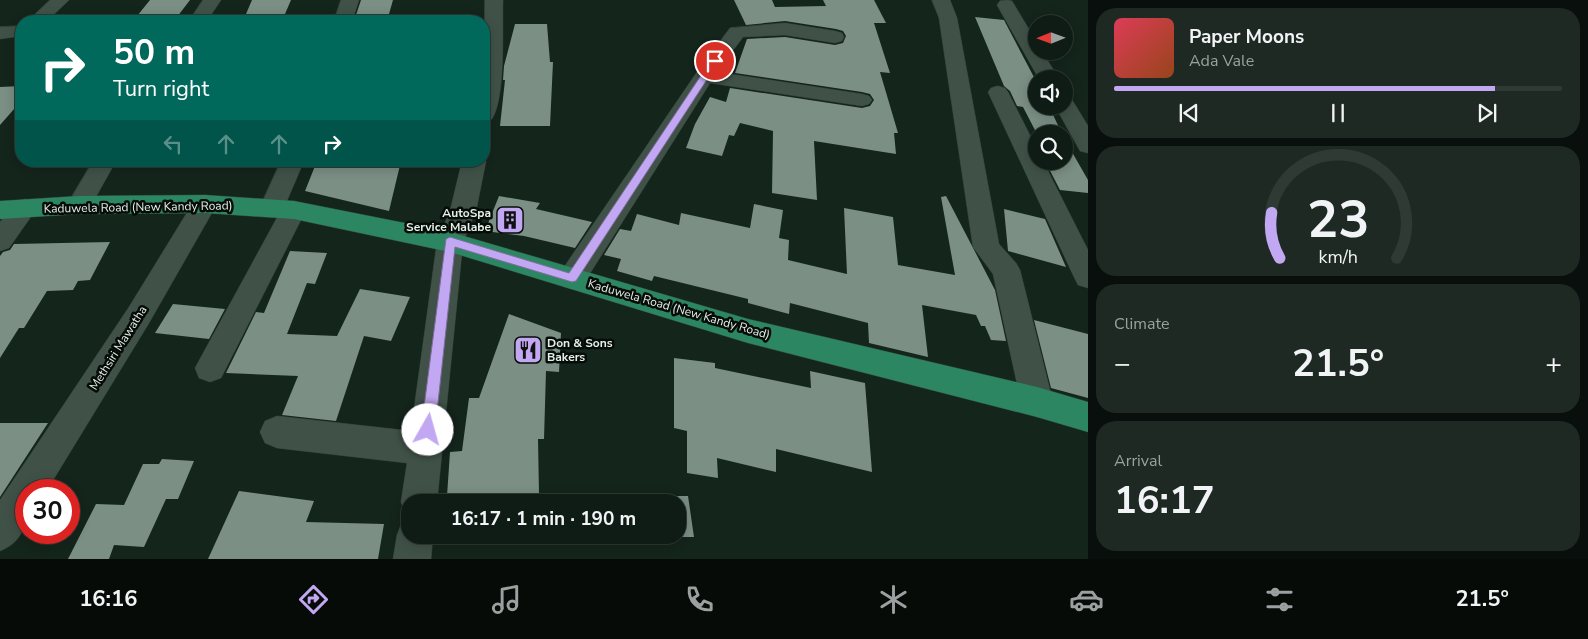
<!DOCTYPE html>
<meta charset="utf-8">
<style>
:root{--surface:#0f1c15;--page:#1d2922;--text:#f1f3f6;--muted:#9ba1a0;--line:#2f3a34;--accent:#c2a7f2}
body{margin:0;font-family:"Nunito Sans",sans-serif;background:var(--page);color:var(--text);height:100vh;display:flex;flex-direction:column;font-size:19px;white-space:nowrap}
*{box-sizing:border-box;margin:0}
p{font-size:16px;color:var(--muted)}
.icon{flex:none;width:28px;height:28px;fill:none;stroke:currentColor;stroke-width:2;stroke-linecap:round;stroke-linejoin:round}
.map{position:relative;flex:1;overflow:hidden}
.side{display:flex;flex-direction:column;gap:8px;padding:8px;background:#080f0c;width:500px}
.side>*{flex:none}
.banner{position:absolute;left:15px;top:15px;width:475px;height:152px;border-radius:20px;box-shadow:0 2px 12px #0003,0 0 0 1px var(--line);background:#00695c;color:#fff;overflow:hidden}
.needle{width:32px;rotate:269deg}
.tools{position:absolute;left:1028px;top:15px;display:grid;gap:10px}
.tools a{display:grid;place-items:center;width:45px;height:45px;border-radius:50%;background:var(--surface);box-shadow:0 2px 12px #0003,0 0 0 1px var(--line);font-size:25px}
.speed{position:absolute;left:15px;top:479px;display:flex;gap:10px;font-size:25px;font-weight:700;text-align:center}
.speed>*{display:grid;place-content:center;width:65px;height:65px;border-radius:50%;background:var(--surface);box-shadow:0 2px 12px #0003,0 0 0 1px var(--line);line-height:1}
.speed .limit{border:8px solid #d22;background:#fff;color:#111}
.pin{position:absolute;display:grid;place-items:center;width:42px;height:42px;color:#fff;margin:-21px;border:2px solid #fff;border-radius:50%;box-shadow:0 1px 5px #0007}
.me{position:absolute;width:55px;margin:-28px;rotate:7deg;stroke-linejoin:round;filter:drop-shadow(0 0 4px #0008)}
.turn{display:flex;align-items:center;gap:18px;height:105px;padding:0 15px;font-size:22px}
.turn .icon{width:65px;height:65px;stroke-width:2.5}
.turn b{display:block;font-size:35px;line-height:42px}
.lanes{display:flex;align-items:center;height:48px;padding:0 15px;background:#0003;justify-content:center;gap:25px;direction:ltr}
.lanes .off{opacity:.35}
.big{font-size:38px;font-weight:700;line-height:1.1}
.side .tile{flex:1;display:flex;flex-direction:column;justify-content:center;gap:8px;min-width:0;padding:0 18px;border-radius:20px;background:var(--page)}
.side .dial{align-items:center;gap:0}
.dial svg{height:130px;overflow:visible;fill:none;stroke:var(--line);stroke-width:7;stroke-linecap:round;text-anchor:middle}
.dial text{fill:var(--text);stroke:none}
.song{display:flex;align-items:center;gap:15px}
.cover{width:60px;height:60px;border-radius:8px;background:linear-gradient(135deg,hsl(350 70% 55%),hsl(20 70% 35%))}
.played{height:5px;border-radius:2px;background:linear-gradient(90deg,var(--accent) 85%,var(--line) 85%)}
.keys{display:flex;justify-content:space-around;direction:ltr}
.heat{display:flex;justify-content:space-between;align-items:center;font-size:28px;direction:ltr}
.trip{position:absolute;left:401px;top:494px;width:285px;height:50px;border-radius:20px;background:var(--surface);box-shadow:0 2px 12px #0003,0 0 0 1px var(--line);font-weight:700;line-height:50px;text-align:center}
.tabs{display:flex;height:80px;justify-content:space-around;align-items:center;background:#060b08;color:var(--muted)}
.tabs .icon{width:35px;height:35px}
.tabs .active{color:var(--accent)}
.tabs b{font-size:22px;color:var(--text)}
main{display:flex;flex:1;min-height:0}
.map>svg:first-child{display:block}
.building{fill:#7b8f84}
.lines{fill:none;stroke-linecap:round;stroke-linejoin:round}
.minor-casing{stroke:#334039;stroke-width:1}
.primary-casing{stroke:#334039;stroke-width:1}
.minor{fill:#405248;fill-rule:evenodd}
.primary{fill:#2c8662;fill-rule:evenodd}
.route{fill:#c2a7f2;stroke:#7e6d9d}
.labels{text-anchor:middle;stroke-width:5;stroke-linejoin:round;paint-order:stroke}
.street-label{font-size:12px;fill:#e4efe9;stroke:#060c08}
.poi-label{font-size:12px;font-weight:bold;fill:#e4efe9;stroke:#060c08;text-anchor:end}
</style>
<main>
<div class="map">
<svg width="1088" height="559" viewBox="0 0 1088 559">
<rect width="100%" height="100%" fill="#14251c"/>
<!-- building -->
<path class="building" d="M 150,0 L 190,0 L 174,21 L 133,21 Z
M 252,0 L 291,0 L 282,21 L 243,21 Z
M 361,0 L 393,0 L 387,21 L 354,21 Z
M 734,0 L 772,0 L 775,7 L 826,6 L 823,0 L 874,0 L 886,23 L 874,23 L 890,73 L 880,72 L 898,133 L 894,133 L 896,154 L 814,141 L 817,200 L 772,193 L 773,131 L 740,123 L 734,136 L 729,135 L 722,156 L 686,148 L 695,124 L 710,97 L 726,102 L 730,88 L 862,108 L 870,106 L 874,100 L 870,94 L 862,92 L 735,73 L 747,39 L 785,37 L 835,45 L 843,43 L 846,36 L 843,31 L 836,29 L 785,21 L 746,25 Z
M 975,17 L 1004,20 L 1036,81 L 1036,106 L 1049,106 L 1062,134 L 1037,134 L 1023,107 L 1017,106 L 1010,91 L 1004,86 Z
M 515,24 L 547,24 L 550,62 L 553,62 L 550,126 L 500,126 L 505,80 L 503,80 L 504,66 Z
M 21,86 L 21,108 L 15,108 L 0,125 L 0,87 Z
M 1064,138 L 1088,180 L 1088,193 L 1060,190 L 1045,161 L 1064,161 Z
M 317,161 L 401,161 L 389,211 L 305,191 Z
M 499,196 L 540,203 L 536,209 L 592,222 L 575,248 L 524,236 L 485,231 Z
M 946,196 L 995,290 L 1006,341 L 991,340 L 985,326 L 981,326 L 976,315 L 922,305 L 928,357 L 869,343 L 868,323 L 790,303 L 789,314 L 748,303 L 748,299 L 654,276 L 652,281 L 617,271 L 621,259 L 604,255 L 620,229 L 631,231 L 637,214 L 679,225 L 681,213 L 750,228 L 754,204 L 783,210 L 779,238 L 789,240 L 788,260 L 847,274 L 844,208 L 893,217 L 898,265 L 955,275 L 941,197 Z
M 1004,209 L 1045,219 L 1066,267 L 1008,251 Z
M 110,242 L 90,280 L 78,281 L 73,290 L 47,291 L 24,328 L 19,328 L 0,358 L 0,256 L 3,252 L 10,250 L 14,244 Z
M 290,251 L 327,253 L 315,284 L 307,283 L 287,334 L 337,336 L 360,289 L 410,297 L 391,341 L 364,336 L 336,421 L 282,415 L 298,376 L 226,373 L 256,312 L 264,313 Z
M 173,304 L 225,309 L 209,339 L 155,333 Z
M 509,314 L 561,333 L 559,372 L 546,371 L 544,439 L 538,439 L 539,494 L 447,496 L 450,452 L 462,451 L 469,398 L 479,398 Z
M 1034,320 L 1088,334 L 1088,398 L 1051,388 Z
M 674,358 L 715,363 L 715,368 L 811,388 L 810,371 L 865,383 L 872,472 L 776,449 L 776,472 L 717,458 L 718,478 L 687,473 L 687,431 L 674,428 Z
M 0,423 L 48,423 L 0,497 Z
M 162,459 L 194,461 L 178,499 L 166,499 L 144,547 L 114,545 L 109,559 L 68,559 L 96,504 L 124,505 L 143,464 L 159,464 Z
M 239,491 L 314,501 L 306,522 L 384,524 L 378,559 L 208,559 Z
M 652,496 L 688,496 L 694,537 L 657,537 L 657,535 L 678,535 L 678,502 L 653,502 Z"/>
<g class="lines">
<defs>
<path id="minor" d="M 50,0 L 69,0 L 47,21 L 28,21 Z
M 203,0 L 221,0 L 207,21 L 189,21 Z
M 341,0 L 359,0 L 352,21 L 334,21 Z
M 485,0 L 503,0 C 502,28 506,97 492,119 L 484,121 Z
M 932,0 L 950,0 L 957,18 L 999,244 L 1016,263 L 1020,270 L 1053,402 L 1048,412 L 1037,417 L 1026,412 L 1021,402 L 993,274 L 973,247 L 939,18 Z
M 1007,0 L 1012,1 L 1036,41 L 1036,51 L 1042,51 L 1059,79 L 1039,79 L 997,5 L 1000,1 Z
M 785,23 L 835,31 L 842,33 L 844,37 L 842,41 L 835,43 L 785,35 L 743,37 L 717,72 L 862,94 L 869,96 L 872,100 L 869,104 L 862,106 L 710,83 L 582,286 L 572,289 L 562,286 L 558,278 L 562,270 L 697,72 L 730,28 Z
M 21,26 L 21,36 L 0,39 L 0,27 Z
M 998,86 L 1005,88 L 1008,92 L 1036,147 L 1036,161 L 1043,161 L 1088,250 L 1088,288 L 1078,285 L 1074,277 L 988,92 L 991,88 Z
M 1064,97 L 1071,98 L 1088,126 L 1088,153 L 1080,151 L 1055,106 L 1064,106 Z
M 484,158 L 486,161 L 476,211 L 463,242 L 437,502 L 410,502 L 410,516 L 406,515 L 401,502 L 407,463 L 277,448 L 265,443 L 260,432 L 265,421 L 277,416 L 411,431 L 437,242 L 450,211 L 462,161 L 484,161 Z
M 93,161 L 116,161 L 88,211 L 79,214 L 70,211 L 67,205 Z
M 281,161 L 304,161 L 286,203 L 294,201 L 303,204 L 306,210 L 221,378 L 210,382 L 199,378 L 195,368 L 279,214 L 272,216 L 263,213 L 260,207 Z
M 205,195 L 214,198 L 217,204 L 149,323 L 47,490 L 26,490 C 26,517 29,539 0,551 L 0,500 L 129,307 L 196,198 Z
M 25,199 L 34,202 L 37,208 L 9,248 L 0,251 L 0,222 L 16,202 Z
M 410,519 L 410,535 L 433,535 L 431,559 L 393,559 L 397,535 L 402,522 Z"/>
<path id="primary" d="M 205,195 L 294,201 L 450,232 L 748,319 L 1037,387 L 1088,402 L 1088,432 L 1037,417 L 748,343 L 450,252 L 294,219 L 205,213 L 79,214 L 0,219 L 0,201 L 79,196 Z"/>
</defs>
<!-- minor casing -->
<use href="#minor" class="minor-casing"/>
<!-- primary casing -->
<use href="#primary" class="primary-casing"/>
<!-- minor -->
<use href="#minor" class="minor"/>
<!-- primary -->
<use href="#primary" class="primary"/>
</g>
<!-- route -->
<path class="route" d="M 712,59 L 719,61 L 576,281 L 572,282 L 455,247 L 435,430 L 433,434 L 428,436 L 423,434 L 421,430 L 446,239 L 450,237 L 569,273 Z"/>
<!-- icons -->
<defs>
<symbol id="building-square" viewBox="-11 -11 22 22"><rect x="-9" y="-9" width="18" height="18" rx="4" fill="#c2a7f2" stroke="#060c08"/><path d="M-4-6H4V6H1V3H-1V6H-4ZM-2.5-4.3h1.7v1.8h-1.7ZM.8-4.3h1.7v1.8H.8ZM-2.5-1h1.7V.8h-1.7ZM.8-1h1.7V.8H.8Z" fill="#111"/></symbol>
<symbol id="restaurant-square" viewBox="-11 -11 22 22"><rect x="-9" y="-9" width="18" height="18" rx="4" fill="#c2a7f2" stroke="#060c08"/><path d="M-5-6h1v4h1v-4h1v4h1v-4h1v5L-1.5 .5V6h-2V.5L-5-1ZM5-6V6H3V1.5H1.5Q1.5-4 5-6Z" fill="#111"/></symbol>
</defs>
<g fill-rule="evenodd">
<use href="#building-square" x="494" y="204" width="32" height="32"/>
<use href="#restaurant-square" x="512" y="334" width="32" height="32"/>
</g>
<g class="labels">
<!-- street labels -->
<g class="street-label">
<text transform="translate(138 207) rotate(-1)" y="4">Kaduwela Road (New Kandy Road)</text>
<text transform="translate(679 309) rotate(16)" y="4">Kaduwela Road (New Kandy Road)</text>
<text transform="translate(118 348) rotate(-58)" y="4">Methsiri Mawatha</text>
</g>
<!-- poi labels -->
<g class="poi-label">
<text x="491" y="217">AutoSpa<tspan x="491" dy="14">Service Malabe</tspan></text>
<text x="547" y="347" text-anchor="start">Don &amp; Sons<tspan x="547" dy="14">Bakers</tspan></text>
</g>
</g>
</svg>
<div class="tools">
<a><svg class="needle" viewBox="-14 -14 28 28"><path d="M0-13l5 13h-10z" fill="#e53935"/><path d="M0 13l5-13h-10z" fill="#9ba1a0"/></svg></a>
<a><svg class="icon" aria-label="sound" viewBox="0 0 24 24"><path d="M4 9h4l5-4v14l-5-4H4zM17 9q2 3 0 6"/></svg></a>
<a><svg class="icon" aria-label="search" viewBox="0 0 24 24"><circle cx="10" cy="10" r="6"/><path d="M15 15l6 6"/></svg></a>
</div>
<div class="speed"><div class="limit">30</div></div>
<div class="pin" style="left:715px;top:61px;background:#d93025"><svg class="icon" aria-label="arrive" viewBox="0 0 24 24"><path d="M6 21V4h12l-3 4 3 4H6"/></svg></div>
<svg class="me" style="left:428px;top:430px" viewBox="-20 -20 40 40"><circle r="19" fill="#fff"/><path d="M0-13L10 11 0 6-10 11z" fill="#c2a7f2"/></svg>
<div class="trip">16:17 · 1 min · 190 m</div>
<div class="banner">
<div class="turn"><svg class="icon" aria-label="right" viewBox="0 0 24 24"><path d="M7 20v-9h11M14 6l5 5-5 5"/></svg><div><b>50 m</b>Turn right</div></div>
<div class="lanes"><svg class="icon off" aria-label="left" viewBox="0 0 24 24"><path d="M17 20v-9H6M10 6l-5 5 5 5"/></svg><svg class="icon off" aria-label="ahead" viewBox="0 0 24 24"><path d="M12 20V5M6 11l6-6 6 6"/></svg><svg class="icon off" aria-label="ahead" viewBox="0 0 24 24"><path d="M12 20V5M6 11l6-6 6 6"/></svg><svg class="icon" aria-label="right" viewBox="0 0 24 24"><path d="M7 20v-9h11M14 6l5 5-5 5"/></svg></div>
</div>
</div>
<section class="side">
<div class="tile">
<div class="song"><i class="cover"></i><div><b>Paper Moons</b><p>Ada Vale</p></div></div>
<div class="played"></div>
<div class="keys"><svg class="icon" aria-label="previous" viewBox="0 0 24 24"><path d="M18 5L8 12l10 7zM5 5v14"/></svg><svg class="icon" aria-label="pause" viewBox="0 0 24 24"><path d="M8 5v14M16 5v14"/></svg><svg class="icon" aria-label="next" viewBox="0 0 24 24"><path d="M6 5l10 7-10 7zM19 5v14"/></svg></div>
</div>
<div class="tile dial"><svg viewBox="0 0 100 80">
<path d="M14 69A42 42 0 1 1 86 69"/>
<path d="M14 69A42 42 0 0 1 9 41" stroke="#c2a7f2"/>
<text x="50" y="56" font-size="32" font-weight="700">23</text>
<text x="50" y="72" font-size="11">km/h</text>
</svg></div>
<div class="tile"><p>Climate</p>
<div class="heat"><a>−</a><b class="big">21.5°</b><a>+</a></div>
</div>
<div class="tile"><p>Arrival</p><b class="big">16:17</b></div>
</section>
</main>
<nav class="tabs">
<b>16:16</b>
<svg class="icon active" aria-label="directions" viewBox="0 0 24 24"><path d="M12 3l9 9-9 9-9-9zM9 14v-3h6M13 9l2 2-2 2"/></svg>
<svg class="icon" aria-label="music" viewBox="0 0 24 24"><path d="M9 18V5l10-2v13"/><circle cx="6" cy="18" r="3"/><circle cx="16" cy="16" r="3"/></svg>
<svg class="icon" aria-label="phone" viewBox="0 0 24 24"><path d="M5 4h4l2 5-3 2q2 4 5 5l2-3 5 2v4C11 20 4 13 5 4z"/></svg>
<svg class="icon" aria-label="climate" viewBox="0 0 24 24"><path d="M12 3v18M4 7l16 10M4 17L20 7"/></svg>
<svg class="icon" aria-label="car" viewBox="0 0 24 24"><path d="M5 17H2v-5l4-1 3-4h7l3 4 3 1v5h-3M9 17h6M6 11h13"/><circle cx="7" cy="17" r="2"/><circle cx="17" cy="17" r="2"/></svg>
<svg class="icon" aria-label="filters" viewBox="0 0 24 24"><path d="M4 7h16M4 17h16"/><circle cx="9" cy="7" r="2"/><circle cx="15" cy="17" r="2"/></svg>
<b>21.5°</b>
</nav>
